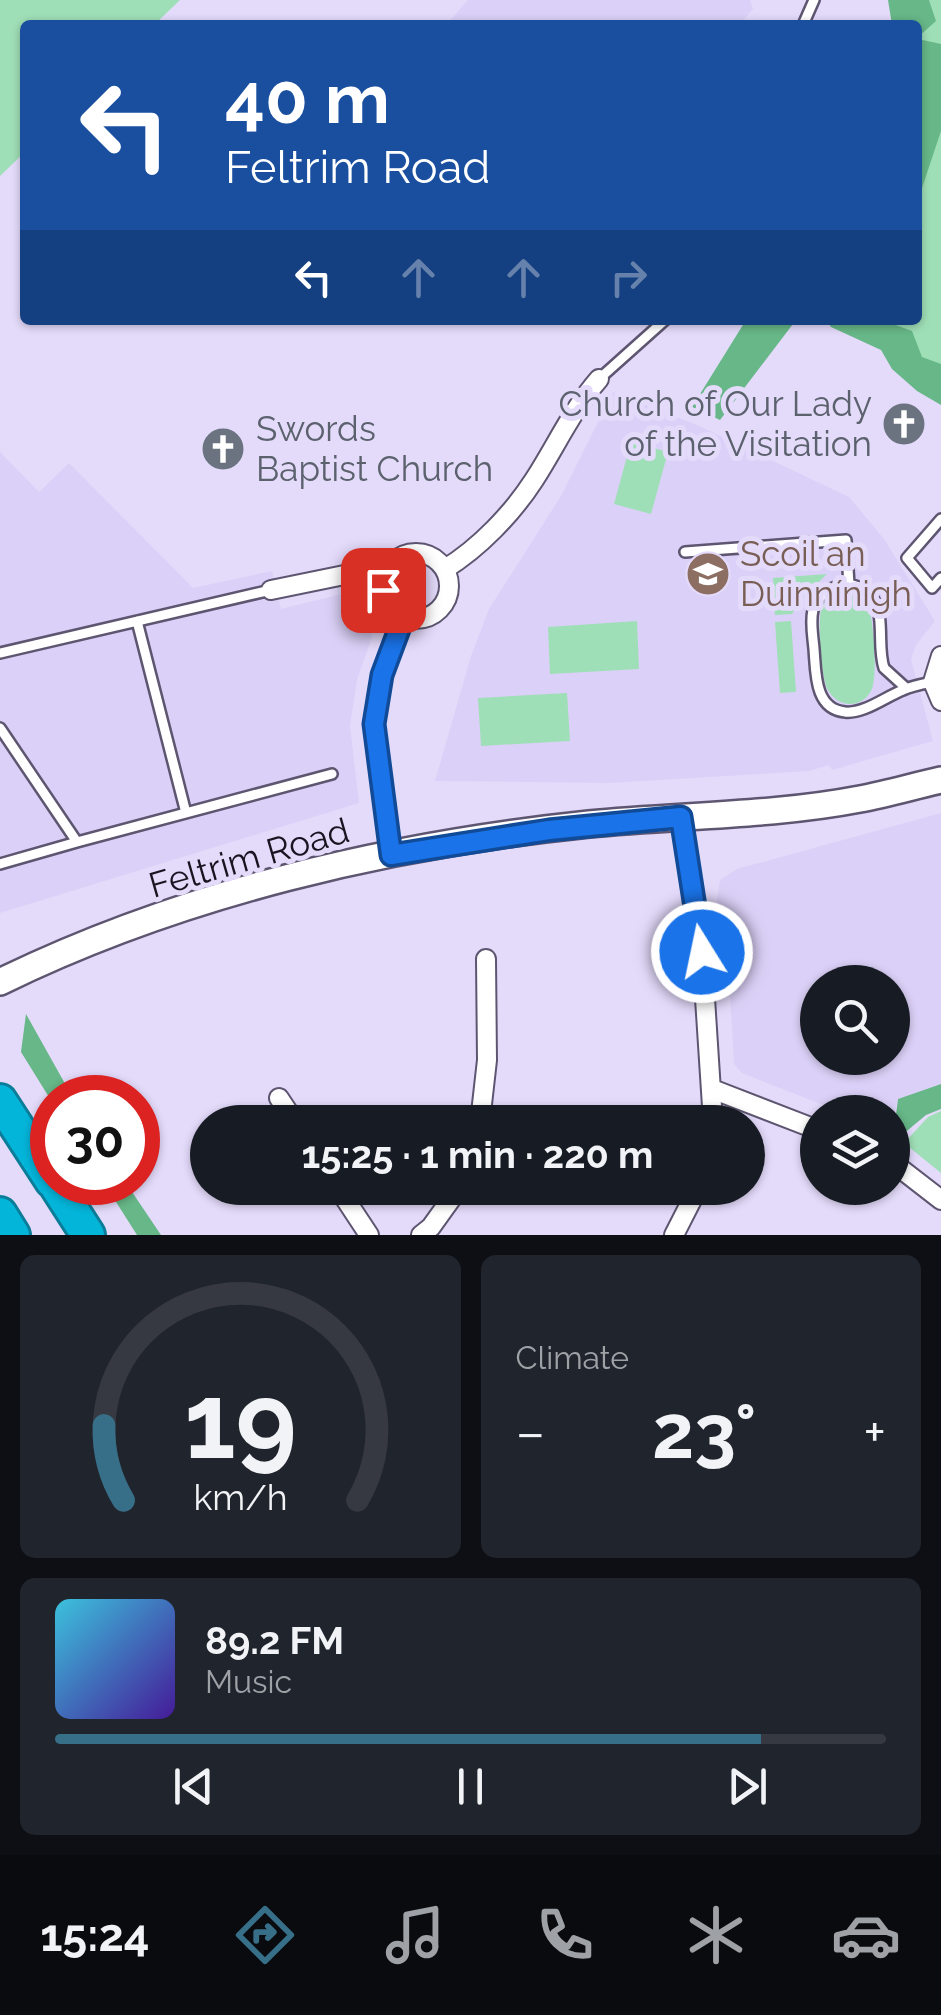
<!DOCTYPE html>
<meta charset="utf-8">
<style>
:root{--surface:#171b24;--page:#20242c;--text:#f1f3f6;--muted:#9ea1a6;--line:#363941;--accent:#376f89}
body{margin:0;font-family:Raleway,sans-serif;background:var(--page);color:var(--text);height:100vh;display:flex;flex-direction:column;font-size:38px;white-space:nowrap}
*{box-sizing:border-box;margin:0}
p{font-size:32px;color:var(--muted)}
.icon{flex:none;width:55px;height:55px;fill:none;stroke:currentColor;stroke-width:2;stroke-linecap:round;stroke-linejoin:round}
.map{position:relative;height:1235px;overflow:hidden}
.details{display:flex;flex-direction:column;gap:20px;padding:20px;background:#0d0f14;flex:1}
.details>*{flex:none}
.top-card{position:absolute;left:20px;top:20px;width:902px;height:305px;border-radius:10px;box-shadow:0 2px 8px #0004;background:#1a4fa0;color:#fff;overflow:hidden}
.tools{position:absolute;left:800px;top:965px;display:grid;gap:20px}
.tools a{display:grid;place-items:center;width:110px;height:110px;border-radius:50%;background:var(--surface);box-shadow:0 2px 8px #0004;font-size:50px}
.speed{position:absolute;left:30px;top:1075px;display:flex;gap:20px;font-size:50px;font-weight:700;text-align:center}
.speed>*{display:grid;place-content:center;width:130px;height:130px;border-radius:50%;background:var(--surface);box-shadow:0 2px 8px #0004;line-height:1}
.speed .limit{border:15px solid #d22;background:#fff;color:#111}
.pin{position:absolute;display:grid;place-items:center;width:85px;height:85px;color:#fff;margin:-42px;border-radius:20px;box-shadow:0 5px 15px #0006}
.me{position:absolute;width:110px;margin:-55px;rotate:350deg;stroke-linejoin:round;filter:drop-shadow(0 0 8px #0008)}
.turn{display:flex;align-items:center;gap:35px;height:210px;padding:0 40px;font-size:45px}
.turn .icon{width:130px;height:130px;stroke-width:2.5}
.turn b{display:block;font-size:70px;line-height:85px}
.lanes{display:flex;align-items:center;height:95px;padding:0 40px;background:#0003;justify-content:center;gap:50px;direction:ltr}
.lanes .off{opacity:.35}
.big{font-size:75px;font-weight:700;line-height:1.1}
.details .card{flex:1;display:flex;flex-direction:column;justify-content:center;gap:15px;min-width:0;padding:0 35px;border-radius:15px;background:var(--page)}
.details .dial{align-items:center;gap:0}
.dial svg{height:260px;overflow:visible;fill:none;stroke:var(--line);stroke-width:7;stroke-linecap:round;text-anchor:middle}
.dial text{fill:var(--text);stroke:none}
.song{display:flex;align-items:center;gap:30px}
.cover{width:120px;height:120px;border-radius:15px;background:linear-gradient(135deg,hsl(190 70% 55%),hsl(260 70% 35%))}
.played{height:10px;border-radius:5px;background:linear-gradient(90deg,var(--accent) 85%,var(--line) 85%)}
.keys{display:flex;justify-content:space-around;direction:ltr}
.heat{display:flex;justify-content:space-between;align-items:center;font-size:55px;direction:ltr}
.details .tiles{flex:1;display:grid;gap:20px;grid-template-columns:1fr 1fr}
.card:last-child{grid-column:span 2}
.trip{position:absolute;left:190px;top:1105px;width:575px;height:100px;border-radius:50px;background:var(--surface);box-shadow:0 2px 8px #0004;font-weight:700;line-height:100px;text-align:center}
.tabs{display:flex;height:160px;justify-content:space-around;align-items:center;background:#090b0e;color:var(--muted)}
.tabs .icon{width:70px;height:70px}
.tabs .selected{color:var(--accent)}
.tabs b{font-size:45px;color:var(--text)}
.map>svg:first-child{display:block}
.built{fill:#dbd0f7;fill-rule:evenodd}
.green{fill:#9fdfb7}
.forest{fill:#67b788}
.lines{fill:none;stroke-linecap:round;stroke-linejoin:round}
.lane-casing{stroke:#5e5671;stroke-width:14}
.street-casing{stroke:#5e5671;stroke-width:22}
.secondary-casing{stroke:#5e5671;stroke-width:30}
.highway-casing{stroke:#0b7d99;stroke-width:38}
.lane{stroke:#fff;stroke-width:9}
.street{stroke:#fff;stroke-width:18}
.secondary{stroke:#fff;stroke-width:25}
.highway{stroke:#04b5da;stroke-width:32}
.route-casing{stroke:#114b97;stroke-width:25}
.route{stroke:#1a73e8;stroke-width:18}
.labels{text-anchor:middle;stroke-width:10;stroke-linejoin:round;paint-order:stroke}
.worship-label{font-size:35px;fill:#5b616d;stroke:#e4dbfb;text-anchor:end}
.education-label{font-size:35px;fill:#785e54;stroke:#e4dbfb;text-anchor:start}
.street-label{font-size:35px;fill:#181420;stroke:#e4dbfb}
</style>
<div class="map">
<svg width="941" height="1235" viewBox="0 0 941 1235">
<rect width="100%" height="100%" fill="#e4dbfb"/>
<!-- built -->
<path class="built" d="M 468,0 L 750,0 L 753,9 L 739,25 L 446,25 Z
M 613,392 L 697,425 L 849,497 L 884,539 L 935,621 L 916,645 L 911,659 L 933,741 L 832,770 L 829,765 L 809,771 L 609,783 L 435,781 L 471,656 L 489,609 L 561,496 Z
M 0,452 L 39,492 L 69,463 L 193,588 L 272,571 L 281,609 L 342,594 L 351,596 L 359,603 L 371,624 L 372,637 L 357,680 L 350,726 L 359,803 L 0,913 Z
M 941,813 L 941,1084 L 898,1099 L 893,1121 L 892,1112 L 841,1112 L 742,1073 L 734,1064 L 730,993 L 717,900 L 720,880 L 737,869 ZM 818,982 L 892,982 L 892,1058 L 818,1058 Z"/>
<!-- green -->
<path class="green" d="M 0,0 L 180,0 L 154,25 L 25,25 L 25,152 L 0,176 Z
M 908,0 L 941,0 L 941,397 L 849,320 L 918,320 L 918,25 Z
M 631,442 L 668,452 L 651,514 L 614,504 Z
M 827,574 L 800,600 L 792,614 L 775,615 L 773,578 Z
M 850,591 C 858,595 865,597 868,606 C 874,619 878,680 871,691 C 861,709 838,708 828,690 C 821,678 816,616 823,604 C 829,595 840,592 850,591 Z
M 637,621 L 639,669 L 550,674 L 548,627 Z
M 791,621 L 796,692 L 780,693 L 775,622 Z
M 567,693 L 570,741 L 481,746 L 478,698 Z
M 941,1111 L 941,1173 L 904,1143 L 928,1117 Z"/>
<!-- forest -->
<path class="forest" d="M 888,0 L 929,0 L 936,21 L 918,37 L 918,25 L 892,25 Z
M 918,39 L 941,44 L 941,131 L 918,200 Z
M 746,320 L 796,320 L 720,420 L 692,407 Z
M 826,320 L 882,320 L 912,331 L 922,357 L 941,364 L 941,405 L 917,391 L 892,369 L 881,350 L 831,327 Z
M 26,1014 L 68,1089 L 74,1097 L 52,1098 L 52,1102 L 21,1052 Z
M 941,1084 L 941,1109 L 926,1115 L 896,1140 L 893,1138 L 898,1099 Z
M 104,1183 L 126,1183 L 161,1235 L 137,1235 Z"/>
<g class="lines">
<defs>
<path id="lane" d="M 803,25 L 814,0
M 599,379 L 665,320
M 941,519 L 907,558 L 932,588 L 941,578
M 685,552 L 846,540 L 849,584
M 137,621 L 186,813
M 0,653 L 271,590
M 906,688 L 884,668 C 877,647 885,619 874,600 C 858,574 821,584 813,610 C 810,622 813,637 814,649 C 816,672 814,709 845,712 C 864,714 885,697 903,690 C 912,686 923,684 933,682
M 0,728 L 77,842 L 332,774
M 0,864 L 77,842"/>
<path id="street" d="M383 586a33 33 0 1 1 66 0a33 33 0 1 1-66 0Z
M 445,569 C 479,548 512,514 534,480 C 556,446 572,410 599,379
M 271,590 L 359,572 L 383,579
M 941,656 L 933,682 L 941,701
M 681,817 L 702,952 L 713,1122
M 391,855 L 374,724 L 382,675 L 403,617
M 712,1089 L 818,1130
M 279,1098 L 295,1122
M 480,1122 L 487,1060 L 486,959
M 892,1162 L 941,1200
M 338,1188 L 369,1235
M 421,1235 L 431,1227 L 459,1188
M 674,1235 L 698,1188"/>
<path id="secondary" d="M 0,982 C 182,893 389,845 589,824 C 679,815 772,816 860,799 C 887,794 914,786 941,780"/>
<path id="highway" d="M 0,1101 L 52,1181
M 54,1182 L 88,1235
M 0,1214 L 13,1235"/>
</defs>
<!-- lane casing -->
<use href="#lane" class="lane-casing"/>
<!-- street casing -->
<use href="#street" class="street-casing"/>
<!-- secondary casing -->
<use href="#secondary" class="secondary-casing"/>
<!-- highway casing -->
<use href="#highway" class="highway-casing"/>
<!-- lane -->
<use href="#lane" class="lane"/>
<!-- street -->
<use href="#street" class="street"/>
<!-- secondary -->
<use href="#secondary" class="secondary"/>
<!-- highway -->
<use href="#highway" class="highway"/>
</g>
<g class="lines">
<defs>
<path id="route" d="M 383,590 L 387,602 L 404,616 L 382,675 L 374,724 L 391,855 L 549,830 L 681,817 L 702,952"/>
</defs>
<!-- route casing -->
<use href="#route" class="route-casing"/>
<!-- route -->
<use href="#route" class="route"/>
</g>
<!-- icons -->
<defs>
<symbol id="church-disc" viewBox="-11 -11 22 22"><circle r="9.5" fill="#6b7280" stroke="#e4dbfb"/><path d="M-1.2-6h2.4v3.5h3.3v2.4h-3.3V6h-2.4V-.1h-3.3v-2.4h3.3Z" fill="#fff"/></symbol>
<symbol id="school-disc" viewBox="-11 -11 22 22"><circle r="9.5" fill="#8d6e63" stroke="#e4dbfb"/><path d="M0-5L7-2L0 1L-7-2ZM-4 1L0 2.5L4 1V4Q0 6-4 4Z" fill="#fff"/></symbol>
</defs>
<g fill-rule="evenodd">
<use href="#church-disc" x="879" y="399" width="50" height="50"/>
<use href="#church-disc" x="198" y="424" width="50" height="50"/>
<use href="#school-disc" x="683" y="549" width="50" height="50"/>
</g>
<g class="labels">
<!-- worship labels -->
<g class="worship-label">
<text x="872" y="416">Church of Our Lady<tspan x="872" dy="40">of the Visitation</tspan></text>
<text x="256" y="441" text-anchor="start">Swords<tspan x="256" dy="40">Baptist Church</tspan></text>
</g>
<!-- education labels -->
<g class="education-label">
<text x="740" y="566">Scoil an<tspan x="740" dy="40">Duinnínigh</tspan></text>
</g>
<!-- street labels -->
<g class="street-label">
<text transform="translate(249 858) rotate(-16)" y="12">Feltrim Road</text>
</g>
</g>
</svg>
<div class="tools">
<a><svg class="icon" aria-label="search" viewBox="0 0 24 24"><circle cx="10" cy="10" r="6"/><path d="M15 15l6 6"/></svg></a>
<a><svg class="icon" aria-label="layers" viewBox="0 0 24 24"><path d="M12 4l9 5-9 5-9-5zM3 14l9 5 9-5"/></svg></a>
</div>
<div class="speed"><div class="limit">30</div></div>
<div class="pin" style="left:383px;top:590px;background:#d93025"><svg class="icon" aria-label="arrive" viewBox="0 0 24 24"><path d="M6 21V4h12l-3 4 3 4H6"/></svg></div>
<svg class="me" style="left:702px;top:952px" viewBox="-20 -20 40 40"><circle r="17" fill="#1a73e8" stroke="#fff" stroke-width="3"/><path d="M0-11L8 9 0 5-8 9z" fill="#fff"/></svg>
<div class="trip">15:25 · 1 min · 220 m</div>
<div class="top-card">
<div class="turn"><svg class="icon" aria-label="left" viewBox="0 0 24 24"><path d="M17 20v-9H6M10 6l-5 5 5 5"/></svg><div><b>40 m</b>Feltrim Road</div></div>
<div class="lanes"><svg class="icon" aria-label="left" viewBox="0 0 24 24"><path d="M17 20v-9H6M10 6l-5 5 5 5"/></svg><svg class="icon off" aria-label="ahead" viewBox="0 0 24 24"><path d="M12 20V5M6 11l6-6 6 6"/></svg><svg class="icon off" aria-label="ahead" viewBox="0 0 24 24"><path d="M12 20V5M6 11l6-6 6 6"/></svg><svg class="icon off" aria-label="right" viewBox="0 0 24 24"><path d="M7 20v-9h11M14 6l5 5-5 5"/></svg></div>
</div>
</div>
<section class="details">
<div class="tiles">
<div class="card dial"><svg viewBox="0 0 100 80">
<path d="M14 69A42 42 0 1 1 86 69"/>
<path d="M14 69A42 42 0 0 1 8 46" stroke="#376f89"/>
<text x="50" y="56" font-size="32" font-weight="700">19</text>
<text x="50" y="72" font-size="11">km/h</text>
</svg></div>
<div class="card"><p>Climate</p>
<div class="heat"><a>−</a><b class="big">23°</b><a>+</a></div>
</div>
<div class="card">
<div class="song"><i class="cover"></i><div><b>89.2 FM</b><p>Music</p></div></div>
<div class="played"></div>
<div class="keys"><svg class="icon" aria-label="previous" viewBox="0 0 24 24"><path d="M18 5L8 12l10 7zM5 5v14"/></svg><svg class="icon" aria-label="pause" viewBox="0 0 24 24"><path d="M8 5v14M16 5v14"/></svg><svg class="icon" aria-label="next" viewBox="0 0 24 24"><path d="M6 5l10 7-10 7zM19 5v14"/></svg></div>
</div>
</div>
</section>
<nav class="tabs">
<b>15:24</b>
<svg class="icon selected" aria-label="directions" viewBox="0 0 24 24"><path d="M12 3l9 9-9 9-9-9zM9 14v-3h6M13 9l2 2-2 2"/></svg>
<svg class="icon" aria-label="music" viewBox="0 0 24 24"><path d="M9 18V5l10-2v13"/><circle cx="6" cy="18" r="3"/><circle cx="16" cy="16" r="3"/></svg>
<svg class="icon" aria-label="phone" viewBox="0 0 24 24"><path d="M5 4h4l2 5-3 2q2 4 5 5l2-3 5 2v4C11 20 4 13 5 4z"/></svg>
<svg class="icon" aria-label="climate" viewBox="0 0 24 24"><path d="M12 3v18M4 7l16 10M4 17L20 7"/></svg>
<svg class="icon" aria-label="car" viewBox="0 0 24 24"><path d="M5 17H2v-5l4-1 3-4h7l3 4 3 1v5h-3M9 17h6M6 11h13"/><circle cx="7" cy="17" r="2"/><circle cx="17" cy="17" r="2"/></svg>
</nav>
